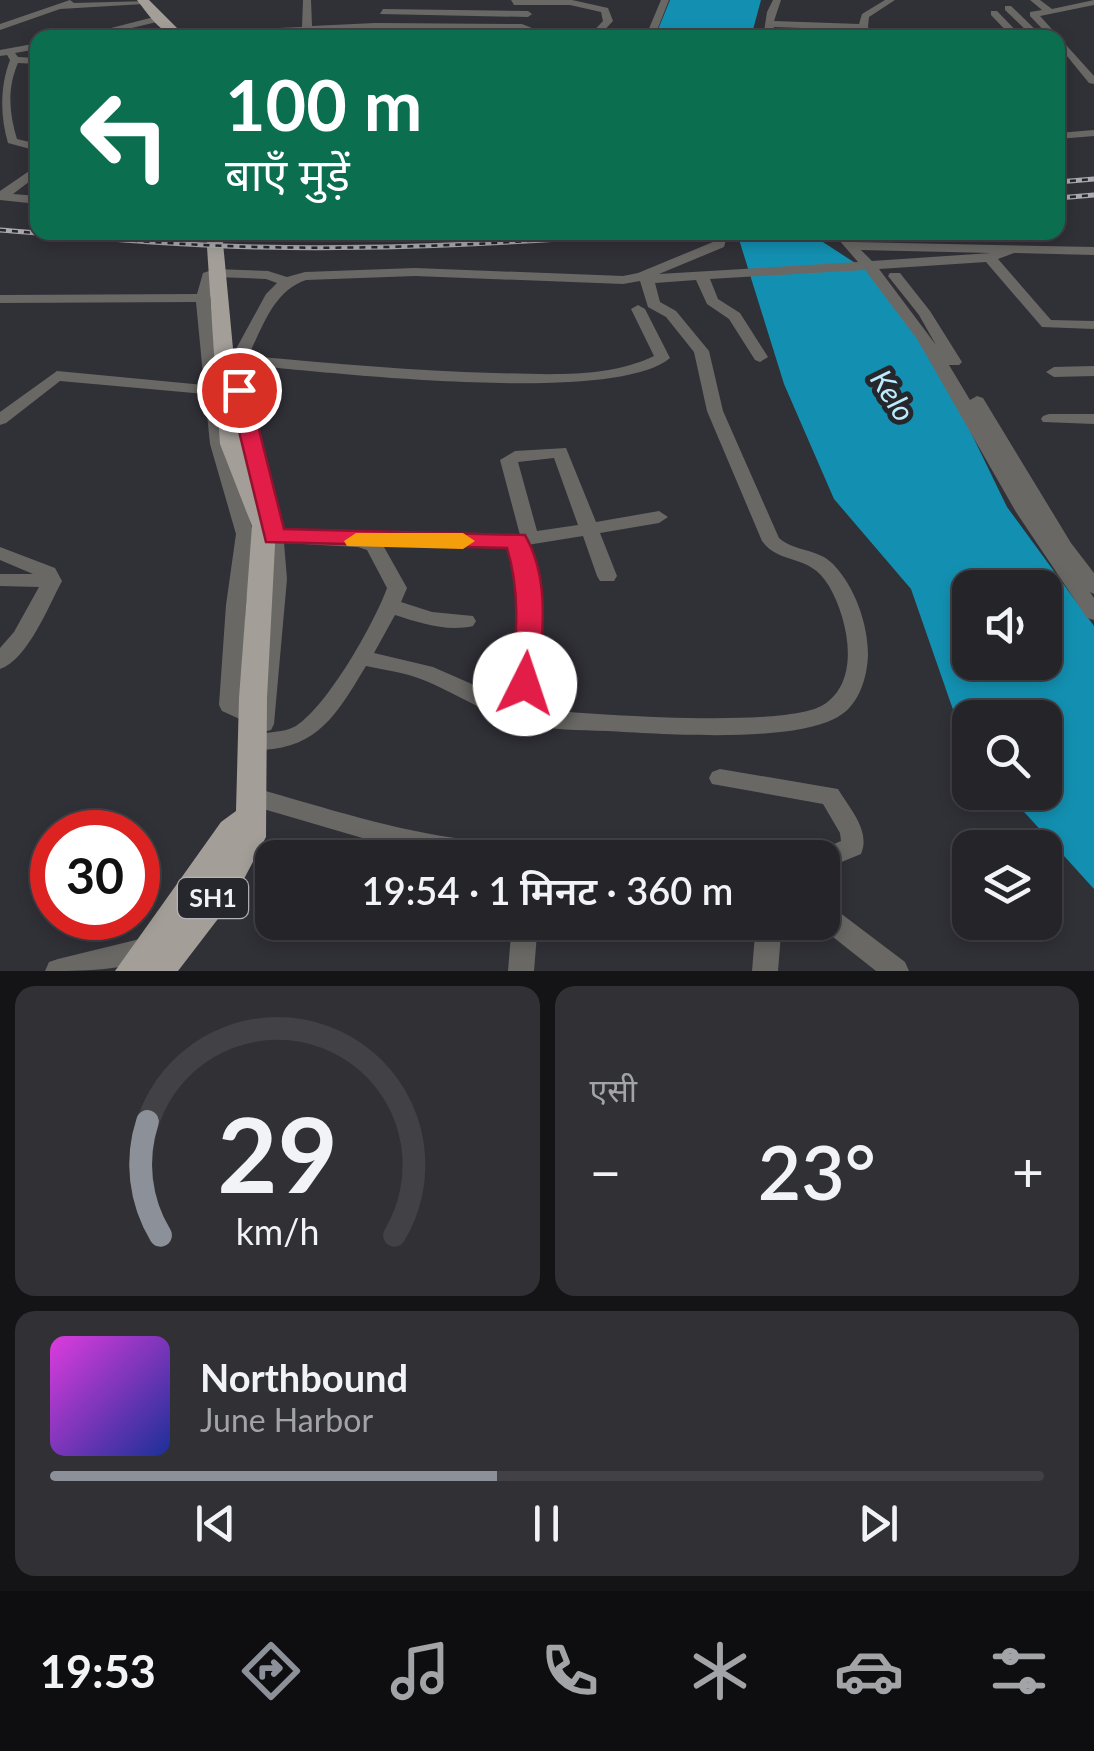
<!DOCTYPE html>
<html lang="hi">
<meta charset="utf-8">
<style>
:root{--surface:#242429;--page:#303035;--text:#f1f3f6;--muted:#a3a4a8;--line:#414146;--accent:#8c9099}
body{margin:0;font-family:Lato,"Noto Sans Devanagari",sans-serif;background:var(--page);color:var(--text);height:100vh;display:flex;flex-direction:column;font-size:38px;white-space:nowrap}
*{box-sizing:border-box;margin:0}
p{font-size:32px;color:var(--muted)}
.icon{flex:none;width:55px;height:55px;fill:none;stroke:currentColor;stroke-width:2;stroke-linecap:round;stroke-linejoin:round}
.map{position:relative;height:971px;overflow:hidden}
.sheet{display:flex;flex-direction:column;gap:15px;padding:15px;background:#141417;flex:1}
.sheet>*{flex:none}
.banner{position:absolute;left:30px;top:30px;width:1035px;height:210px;border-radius:20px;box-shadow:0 5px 15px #0003,0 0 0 2px var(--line);background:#0b6e4f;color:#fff;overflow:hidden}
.controls{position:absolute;left:952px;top:570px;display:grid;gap:20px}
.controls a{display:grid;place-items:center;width:110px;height:110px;border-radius:20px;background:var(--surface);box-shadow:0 5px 15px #0003,0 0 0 2px var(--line);font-size:50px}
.speed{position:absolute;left:30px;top:810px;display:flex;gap:20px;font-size:50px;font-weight:700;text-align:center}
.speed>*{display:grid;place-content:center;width:130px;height:130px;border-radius:50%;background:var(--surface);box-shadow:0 5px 15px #0003,0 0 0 2px var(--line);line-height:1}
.speed .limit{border:15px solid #d22;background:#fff;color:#111}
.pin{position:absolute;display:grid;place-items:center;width:85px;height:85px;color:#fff;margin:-42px;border:5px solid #fff;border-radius:50%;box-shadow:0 2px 10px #0007}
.me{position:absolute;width:110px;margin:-55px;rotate:4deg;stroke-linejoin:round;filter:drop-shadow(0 0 8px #0008)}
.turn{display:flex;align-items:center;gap:35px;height:210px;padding:0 30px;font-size:45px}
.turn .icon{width:130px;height:130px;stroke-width:2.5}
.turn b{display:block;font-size:70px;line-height:85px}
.big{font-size:75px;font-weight:600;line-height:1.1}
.sheet .widget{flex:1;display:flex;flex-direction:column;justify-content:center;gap:15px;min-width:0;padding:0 35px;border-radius:20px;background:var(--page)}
.sheet .dial{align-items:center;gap:0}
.dial svg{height:260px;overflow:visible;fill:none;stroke:var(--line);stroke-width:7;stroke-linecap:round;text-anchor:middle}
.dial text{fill:var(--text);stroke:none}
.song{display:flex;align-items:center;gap:30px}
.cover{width:120px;height:120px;border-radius:15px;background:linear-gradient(135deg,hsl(300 70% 55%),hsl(230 70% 35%))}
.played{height:10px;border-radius:5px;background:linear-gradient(90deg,var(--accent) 45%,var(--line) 45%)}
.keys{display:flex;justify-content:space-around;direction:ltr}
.heat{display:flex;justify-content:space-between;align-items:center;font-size:55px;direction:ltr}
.sheet .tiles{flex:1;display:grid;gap:15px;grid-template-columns:1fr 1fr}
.widget:last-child{grid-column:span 2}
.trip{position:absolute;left:255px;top:840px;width:585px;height:100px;border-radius:20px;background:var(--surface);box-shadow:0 5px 15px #0003,0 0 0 2px var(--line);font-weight:600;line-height:100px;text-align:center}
.tab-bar{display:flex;height:160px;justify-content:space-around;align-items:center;background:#0e0e10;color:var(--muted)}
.tab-bar .icon{width:70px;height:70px}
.tab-bar .on{color:var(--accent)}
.tab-bar b{font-size:45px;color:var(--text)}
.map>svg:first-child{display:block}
.water{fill:#1390b1;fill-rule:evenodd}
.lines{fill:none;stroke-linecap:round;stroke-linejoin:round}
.minor{fill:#6a6865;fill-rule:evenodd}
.major{fill:#a39e98;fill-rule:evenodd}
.rail-casing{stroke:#aaaaaf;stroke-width:5}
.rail{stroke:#26262d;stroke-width:2.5;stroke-dasharray:6;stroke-linecap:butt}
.route{fill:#e11d48;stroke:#92132f;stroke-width:2.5}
.slow{fill:#f59e0b}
.labels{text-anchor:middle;stroke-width:10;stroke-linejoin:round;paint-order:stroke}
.shield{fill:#26262d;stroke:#b3b3b9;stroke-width:2.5}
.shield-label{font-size:25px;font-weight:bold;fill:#f0f0f5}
.water-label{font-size:30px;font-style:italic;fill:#bbebfd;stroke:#26262d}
</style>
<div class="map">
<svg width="1094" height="971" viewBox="0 0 1094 971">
<rect width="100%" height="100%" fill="#303037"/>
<!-- water -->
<path class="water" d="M 670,0 L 761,0 L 751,37 L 655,37 Z
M 737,233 L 809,233 L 883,281 L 929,346 L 1007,507 L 1094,626 L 1094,889 L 1007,793 L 1045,792 L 1045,718 L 970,718 L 970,752 L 966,747 L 911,589 L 834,499 L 784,384 ZM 970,588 L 1045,588 L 1045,662 L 970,662 Z"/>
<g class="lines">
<!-- minor -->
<path class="minor" d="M 70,0 L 74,3 L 148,1 L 144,4 L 60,9 L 0,30 L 0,24 Z
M 303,0 L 311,0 L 312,26 L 375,23 L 522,24 L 532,28 L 534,36 L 525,38 L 524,31 L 521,30 L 375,29 L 185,38 L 173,35 L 178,32 L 302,27 Z
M 511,0 L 572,0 L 608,8 L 613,21 L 597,38 L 587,38 L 603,21 L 601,12 L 570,5 L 514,5 Z
M 661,0 L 669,0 L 654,38 L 645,38 Z
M 773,0 L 781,0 L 774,21 L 859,24 L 862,14 L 885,0 L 895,0 L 869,17 L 868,27 L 871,33 L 936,38 L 866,38 L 860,30 L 774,27 L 773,38 L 763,38 L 767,12 Z
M 1030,0 L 1040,0 L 1052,9 L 1094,0 L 1094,5 L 1040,16 L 1094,76 L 1094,84 L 1089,83 L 1058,45 L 1058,38 L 1051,38 L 1030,16 L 1030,12 L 1042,10 Z
M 1005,6 L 1011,6 L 1044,38 L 1034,38 L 1005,10 Z
M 383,9 L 528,11 L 532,14 L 528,17 L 380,14 Z
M 991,11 L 997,11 L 1023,38 L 1013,38 L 991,15 Z
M 158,16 L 161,21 L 90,38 L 72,38 Z
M 38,43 L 38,49 L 15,53 L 18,57 L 38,58 L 38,64 L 18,63 C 7,88 9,113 17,139 L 38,144 L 38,151 L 8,143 C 0,116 0,86 10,60 L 7,55 L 0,56 L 0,50 Z
M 1094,130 L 1094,136 L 1058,139 L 1058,133 Z
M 38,165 L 38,175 L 13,194 L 38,196 L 38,204 L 0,200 L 0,191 Z
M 715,232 L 728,232 L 724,247 L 659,274 L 858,262 L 832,232 L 845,232 L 854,242 L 1094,247 L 1094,255 L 1014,253 L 998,259 L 1051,320 L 1094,321 L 1094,329 L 1042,327 L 986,262 L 879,269 L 936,345 L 919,315 L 888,276 L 890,273 L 900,273 L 930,311 L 962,362 L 959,365 L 949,365 L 970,400 L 977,396 L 983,398 L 1071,543 L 1094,573 L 1094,594 L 1090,592 L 1094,598 L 1094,620 L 1087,618 L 1016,512 L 917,339 L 865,270 L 710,279 L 718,299 L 740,313 L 768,357 L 760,362 L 755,360 L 729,319 L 707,304 L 696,280 L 655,283 L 660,302 L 676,311 L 709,351 L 723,411 L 779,538 C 795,552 817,548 833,564 C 855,587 868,624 868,655 C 867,680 858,708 834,719 C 785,743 663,734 607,731 C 579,730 550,730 523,724 C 494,718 455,693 426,681 C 407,673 386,670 366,666 C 342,705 323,743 273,749 C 264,750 258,751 249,748 L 246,742 L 249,736 C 264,731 282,734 296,726 C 328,705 374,624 387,588 L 367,550 L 358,547 L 284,543 L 287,579 L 274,724 L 271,730 L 263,732 L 255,730 L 253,725 L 222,711 L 219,705 L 226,605 L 236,534 L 210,444 L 205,394 L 60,381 L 6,423 L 0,425 L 0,412 L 57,371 L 204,385 L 196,302 L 0,303 L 0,295 L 197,294 L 203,273 L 215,269 L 268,271 L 287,277 L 305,272 L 415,268 L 623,276 L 638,273 L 713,242 ZM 861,250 L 991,253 L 872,261 ZM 415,276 L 623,284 L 640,281 L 648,307 L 666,317 L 694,352 L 707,411 L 762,541 C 780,566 809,552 829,586 C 848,619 862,681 823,705 C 784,729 587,714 534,709 L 539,605 L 527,545 L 583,536 L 597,576 L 600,581 L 614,581 L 617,576 L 600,533 L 659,523 L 668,517 L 659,511 L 596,522 L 566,448 L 515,451 L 500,460 L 520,535 L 360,535 L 282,530 L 264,467 L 245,365 C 326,372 614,406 670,358 L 645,309 L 638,305 L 631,309 L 654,356 C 606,379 546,374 494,373 C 412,371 330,363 248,356 C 263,327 273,291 306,280 ZM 217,277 L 266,279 L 277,283 L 266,294 L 230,360 L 229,370 L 246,467 L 265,536 L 267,579 L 254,708 L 241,701 L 246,605 L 254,534 L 226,444 L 210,298 ZM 554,458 L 578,525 L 537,531 L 518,462 ZM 384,547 L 509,547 L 519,605 L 513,702 L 433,667 L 374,653 L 395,615 C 420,623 447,632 473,626 L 476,621 L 473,616 L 432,612 L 401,602 L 407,588 Z
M 1094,366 L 1094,376 L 1054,377 L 1046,372 L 1054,367 Z
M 1049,414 L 1094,414 L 1094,424 L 1043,422 L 1041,419 L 1043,416 Z
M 0,547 L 55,568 L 62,581 C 48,607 28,659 0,669 L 0,648 L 14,632 L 39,587 L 0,586 L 0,574 L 33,574 L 0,560 Z
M 720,769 L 838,789 C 850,809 871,831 861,854 L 822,870 L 822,858 L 811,858 L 813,853 L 841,841 L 840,833 L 823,804 L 712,784 L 709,778 L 712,772 Z
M 251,787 C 323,807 394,831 469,840 C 535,848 603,841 669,845 L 702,851 L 705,858 L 450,858 L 376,842 L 243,803 L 239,796 L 243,789 Z
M 822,903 L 831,906 L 905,962 L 909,971 L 876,971 L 814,922 L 822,922 Z
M 512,922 L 538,922 L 534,971 L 508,971 Z
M 756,922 L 782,922 L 778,971 L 752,971 Z
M 148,937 L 157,941 L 161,949 L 157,957 C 120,971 84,971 45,971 L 49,962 L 58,959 Z"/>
<!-- major -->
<path class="major" d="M 137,0 L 149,0 L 187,38 C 163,38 151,18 137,0 Z
M 206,232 L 222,232 L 242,444 L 276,526 L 267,698 L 266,837 L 234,898 L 178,971 L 115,971 L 221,822 L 236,811 L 239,698 L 252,526 L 220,444 Z"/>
<defs>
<path id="rail" d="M 1058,182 L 1094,179
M 1058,198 L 1094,195
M 0,230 C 86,237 172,245 258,247 C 390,250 521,243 653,232"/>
</defs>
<!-- rail casing -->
<use href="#rail" class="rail-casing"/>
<!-- rail -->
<use href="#rail" class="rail"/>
</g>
<!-- route -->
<path class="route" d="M 239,384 L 249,390 L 284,529 L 525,535 C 551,580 542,635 539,684 L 535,691 L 516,691 L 512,684 C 516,638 521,593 507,548 L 266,542 L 229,390 Z"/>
<!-- slow -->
<path class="slow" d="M 356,533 L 463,533 L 475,541 L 463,549 L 347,546 L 344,541 Z"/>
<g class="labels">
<!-- shield labels -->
<rect class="shield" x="178" y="878" width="70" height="40" rx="8"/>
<g class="shield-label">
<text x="213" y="907">SH1</text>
</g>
<!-- water labels -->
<g class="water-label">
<text transform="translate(892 396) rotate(57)" y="10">Kelo</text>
</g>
</g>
</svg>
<div class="controls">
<a><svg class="icon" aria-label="sound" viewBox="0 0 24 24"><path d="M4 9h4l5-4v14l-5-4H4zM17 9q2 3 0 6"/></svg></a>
<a><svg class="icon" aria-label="search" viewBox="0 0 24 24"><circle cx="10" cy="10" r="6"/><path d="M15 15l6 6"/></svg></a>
<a><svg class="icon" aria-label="layers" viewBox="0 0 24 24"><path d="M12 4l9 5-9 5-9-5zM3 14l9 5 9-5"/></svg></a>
</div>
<div class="speed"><div class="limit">30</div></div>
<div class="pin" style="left:239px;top:390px;background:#d93025"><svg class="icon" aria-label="arrive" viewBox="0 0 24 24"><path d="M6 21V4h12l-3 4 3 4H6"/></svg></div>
<svg class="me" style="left:525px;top:684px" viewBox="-20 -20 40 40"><circle r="19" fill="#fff"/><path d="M0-13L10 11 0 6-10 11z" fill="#e11d48"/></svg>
<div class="trip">19:54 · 1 मिनट · 360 m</div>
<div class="banner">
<div class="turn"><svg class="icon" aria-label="left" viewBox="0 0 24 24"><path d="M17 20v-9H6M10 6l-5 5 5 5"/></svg><div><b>100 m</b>बाएँ मुड़ें</div></div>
</div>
</div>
<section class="sheet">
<div class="tiles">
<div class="widget dial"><svg viewBox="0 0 100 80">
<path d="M14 69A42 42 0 1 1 86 69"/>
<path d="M14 69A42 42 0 0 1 10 34" stroke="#8c9099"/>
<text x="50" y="56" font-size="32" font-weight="700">29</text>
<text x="50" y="72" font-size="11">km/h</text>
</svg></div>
<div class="widget"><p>एसी</p>
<div class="heat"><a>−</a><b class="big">23°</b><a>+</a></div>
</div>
<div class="widget">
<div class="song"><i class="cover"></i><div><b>Northbound</b><p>June Harbor</p></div></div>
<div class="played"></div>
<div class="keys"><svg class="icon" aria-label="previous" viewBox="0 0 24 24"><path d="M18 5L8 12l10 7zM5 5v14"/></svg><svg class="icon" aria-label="pause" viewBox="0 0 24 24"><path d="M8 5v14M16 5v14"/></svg><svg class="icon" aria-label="next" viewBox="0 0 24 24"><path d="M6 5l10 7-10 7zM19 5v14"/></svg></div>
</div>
</div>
</section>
<nav class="tab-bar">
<b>19:53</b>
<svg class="icon on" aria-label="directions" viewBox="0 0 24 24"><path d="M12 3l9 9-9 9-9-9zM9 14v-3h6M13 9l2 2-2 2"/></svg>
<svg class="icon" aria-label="music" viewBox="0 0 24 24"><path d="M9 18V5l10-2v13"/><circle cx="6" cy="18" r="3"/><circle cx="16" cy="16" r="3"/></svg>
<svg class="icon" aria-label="phone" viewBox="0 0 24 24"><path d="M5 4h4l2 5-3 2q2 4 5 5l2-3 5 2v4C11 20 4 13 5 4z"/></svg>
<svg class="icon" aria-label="climate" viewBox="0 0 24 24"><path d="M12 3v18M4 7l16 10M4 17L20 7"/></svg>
<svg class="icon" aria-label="car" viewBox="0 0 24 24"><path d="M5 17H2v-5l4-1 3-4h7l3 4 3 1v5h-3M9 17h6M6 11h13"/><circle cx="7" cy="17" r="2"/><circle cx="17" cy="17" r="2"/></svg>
<svg class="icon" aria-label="filters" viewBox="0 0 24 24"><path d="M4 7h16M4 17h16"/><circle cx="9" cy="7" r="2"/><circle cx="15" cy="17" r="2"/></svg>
</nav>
